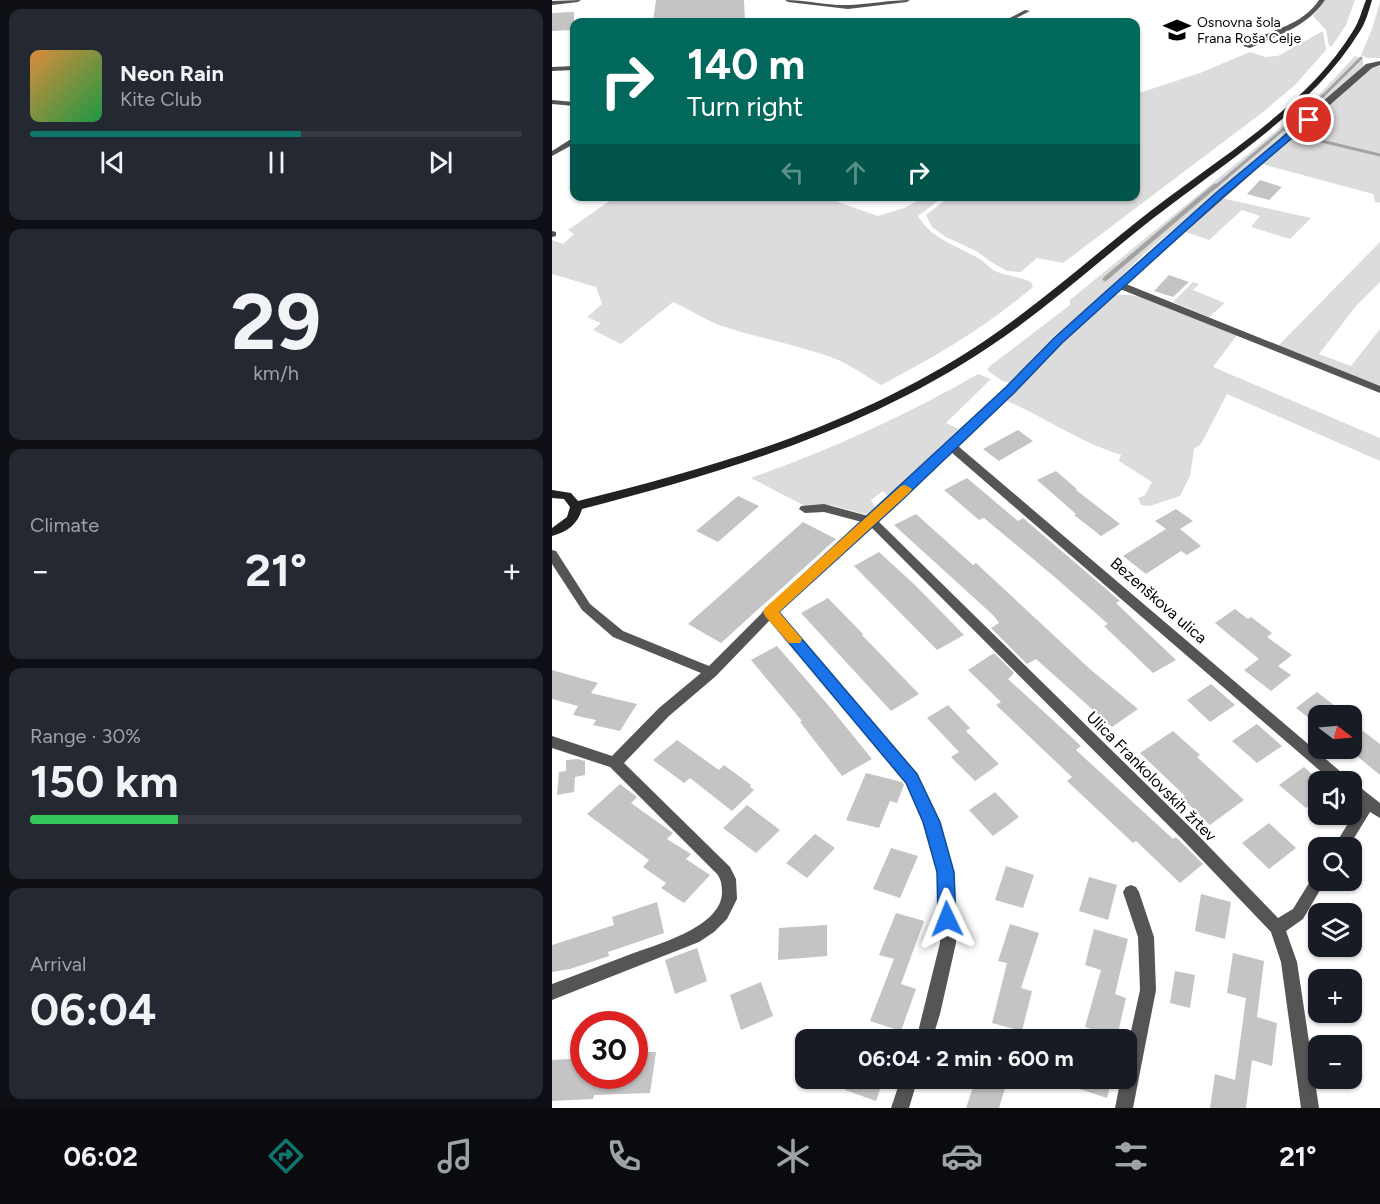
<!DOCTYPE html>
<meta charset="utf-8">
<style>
:root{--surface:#171b24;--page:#242831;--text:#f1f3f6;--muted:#9ea1a6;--line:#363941;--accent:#0f766e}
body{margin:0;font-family:Figtree,sans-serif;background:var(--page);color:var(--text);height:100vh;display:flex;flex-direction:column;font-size:22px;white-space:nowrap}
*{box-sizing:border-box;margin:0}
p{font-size:20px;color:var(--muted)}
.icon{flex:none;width:33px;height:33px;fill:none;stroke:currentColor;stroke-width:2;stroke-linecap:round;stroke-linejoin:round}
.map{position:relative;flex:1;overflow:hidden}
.sheet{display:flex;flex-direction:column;gap:9px;padding:9px;background:#0d0f14;width:552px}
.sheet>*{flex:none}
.hud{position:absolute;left:18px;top:18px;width:570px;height:183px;border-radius:12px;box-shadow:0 2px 4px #0004;background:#00695c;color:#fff;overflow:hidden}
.needle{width:39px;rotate:106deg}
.fabs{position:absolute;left:756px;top:705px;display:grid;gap:12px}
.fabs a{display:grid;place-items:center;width:54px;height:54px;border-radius:12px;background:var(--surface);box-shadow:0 2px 4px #0004;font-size:30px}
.speed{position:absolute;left:18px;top:1011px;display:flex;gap:12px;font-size:30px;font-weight:700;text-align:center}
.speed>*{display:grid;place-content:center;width:78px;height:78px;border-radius:50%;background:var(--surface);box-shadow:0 2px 4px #0004;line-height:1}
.speed .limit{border:9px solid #d22;background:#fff;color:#111}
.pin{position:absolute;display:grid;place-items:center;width:51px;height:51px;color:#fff;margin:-26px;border:3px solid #fff;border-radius:50%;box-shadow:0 2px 6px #0007}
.me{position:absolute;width:66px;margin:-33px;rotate:358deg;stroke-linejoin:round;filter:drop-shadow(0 0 4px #0008)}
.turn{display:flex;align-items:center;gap:21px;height:126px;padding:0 18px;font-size:27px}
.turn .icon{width:78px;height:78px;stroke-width:2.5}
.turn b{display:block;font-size:42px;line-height:51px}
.lanes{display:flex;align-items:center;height:57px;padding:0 18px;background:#0003;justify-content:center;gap:30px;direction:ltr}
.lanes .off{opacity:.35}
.big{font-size:45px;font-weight:700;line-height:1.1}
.sheet .tile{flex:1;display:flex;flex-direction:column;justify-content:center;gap:9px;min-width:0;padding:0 21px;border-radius:12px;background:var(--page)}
.sheet .dial{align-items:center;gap:0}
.dial b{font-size:78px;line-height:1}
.song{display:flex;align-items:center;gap:18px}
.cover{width:72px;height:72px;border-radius:9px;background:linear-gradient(135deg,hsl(30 70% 55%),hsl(140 70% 35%))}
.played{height:6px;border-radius:3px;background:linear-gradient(90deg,var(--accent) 55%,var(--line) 55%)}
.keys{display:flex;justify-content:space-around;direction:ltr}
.heat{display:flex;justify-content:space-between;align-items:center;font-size:33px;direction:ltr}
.charge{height:9px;border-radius:4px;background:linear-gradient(90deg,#34c759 30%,var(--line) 0)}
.trip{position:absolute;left:243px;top:1029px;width:342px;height:60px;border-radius:12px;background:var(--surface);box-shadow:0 2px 4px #0004;font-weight:700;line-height:60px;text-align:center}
.tabs{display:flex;height:96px;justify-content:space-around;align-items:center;background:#090b0e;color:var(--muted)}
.tabs .icon{width:42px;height:42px}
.tabs .selected{color:var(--accent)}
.tabs b{font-size:27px;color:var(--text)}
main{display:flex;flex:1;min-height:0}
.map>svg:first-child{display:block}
.green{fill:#dcdcdc}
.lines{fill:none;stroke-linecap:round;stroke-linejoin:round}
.stream-far1{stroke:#a3a3a3;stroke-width:3}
.stream{stroke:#a3a3a3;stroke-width:4.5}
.building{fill:#c4c4c4}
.street{fill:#555;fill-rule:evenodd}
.secondary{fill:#222;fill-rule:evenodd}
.route{fill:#1a73e8;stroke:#114b97;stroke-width:1.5}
.slow{fill:#f59e0b}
.labels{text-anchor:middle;stroke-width:4.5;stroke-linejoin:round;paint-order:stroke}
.far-poi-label{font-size:14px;fill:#000;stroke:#fff;text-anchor:start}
.street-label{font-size:16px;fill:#000;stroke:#fff}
</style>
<main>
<section class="sheet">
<div class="tile">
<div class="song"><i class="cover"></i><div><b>Neon Rain</b><p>Kite Club</p></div></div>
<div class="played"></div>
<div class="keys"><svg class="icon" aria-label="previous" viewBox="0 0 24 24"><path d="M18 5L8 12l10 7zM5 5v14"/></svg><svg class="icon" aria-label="pause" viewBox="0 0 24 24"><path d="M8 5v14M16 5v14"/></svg><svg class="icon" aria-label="next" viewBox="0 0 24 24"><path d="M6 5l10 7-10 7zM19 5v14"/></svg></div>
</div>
<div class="tile dial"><b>29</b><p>km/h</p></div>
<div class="tile"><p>Climate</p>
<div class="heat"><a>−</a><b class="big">21°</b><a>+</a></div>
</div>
<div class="tile"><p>Range · 30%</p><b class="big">150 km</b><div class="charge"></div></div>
<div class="tile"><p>Arrival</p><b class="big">06:04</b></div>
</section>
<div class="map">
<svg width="828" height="1108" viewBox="0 0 828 1108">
<rect width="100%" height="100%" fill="#fff"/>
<!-- green -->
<path class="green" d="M 773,0 L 803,0 L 794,25 L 780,46 L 777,46 L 774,30 L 761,16 Z
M 828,2 L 828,58 L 815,58 L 809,55 L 820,29 Z
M 771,31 L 774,50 L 743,85 L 711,112 L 511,263 L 485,258 L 469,272 L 455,271 L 444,265 L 424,251 L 394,237 L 380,227 L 374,215 L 397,197 L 584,196 L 584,94 L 648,73 L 698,52 L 713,57 L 726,56 Z
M 803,56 L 811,59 L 811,66 L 764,111 L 594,252 L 547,298 L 501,337 L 458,383 L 450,381 L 435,370 L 438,366 L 518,305 L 518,300 L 764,98 Z
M 828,66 L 828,203 L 823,202 L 821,194 L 710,164 L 819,68 Z
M 63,197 L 272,197 L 326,216 L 352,208 L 373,197 L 391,197 L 366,216 C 379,239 406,246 428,259 C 433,262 437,268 443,271 C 454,276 467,276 479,282 L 481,287 C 434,327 383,357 329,385 C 314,376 300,366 284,359 C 246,345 205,338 167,325 C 151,319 138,309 121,302 L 69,344 L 41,330 L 49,323 L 35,317 L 50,304 L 44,287 L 0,274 L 0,240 L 11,244 L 22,234 L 16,230 Z
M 669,198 L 759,218 L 738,239 L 699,227 L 708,216 L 690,210 L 657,240 L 631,231 Z
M 828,242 L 828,282 L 804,306 L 767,354 L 799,366 L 828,329 L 828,388 L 726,346 Z
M 641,282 L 647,284 L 641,290 L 673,303 L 657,317 L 621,302 Z
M 563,295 C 600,291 651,321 685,335 L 661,367 L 828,438 L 828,461 L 675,394 L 649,444 L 642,449 L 638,476 L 628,496 L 598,506 L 589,505 L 586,498 L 593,495 L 600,482 L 567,461 L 569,455 C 529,443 494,418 455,401 L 503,349 Z
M 426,374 L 439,379 L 394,423 L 407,429 L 336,496 L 331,491 L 319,500 L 323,508 L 315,515 L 279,505 L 253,506 L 199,478 C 278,450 353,416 426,374 Z"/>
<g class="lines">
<!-- stream-far1 -->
<path class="stream-far1" d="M 740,134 L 828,155
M 662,188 L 772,95 L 809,58"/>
<!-- stream -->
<path class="stream" d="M 553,279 L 663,186"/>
</g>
<!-- building -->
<path class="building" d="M 104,0 L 192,0 L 193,22 L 101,22 Z
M 22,12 L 22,30 L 0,31 L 0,13 Z
M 708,180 L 730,187 L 717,200 L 695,194 Z
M 617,275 L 637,282 L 621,297 L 602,291 Z
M 466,430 L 481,441 L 447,461 L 431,449 Z
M 504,471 L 525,489 L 524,490 L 568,524 L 549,536 L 522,515 L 524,514 L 485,480 Z
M 415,478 L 466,521 L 471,518 L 568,601 L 564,603 L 624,660 L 601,673 L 552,626 L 556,624 L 505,579 L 432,518 L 427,520 L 392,490 Z
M 186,496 L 207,506 L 166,542 L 144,531 Z
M 624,509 L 641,521 L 628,529 L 649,546 L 635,555 L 629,551 L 594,574 L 571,556 L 614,529 L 603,521 Z
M 364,514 L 421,565 L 424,563 L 539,670 L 586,709 L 560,727 L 484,659 L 475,664 L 439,628 L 447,623 L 442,616 L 342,525 Z
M 251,522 L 284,539 L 169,643 L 136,624 Z
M 327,552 L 363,585 L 412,635 L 385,650 L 302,566 Z
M 276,598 L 311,634 L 310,635 L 367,694 L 339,711 L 249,613 Z
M 683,609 L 696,619 L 699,617 L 720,633 L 715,637 L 740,655 L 726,666 L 739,675 L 719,691 L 692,670 L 707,659 L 663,623 Z
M 225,646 L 277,706 L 320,759 L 290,776 L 248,722 L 250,721 L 199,660 Z
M 442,653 L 462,673 L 456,679 L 529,746 L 524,750 L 621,839 L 624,837 L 651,864 L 628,883 L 584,841 L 581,843 L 515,781 L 520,777 L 444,705 L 449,702 L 416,670 Z
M 0,670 L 46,683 L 39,693 L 85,704 L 68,731 L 41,725 L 44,720 L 21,715 L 26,706 L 0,699 Z
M 659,684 L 683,705 L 658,722 L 635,700 Z
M 765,692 L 796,716 L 766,716 L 766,725 L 744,708 Z
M 396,705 L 418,728 L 414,731 L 447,764 L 423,781 L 399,757 L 407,752 L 375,718 Z
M 705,724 L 730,746 L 705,763 L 680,741 Z
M 621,731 L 648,755 L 645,757 L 692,800 L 658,825 L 630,798 L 633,796 L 588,753 Z
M 811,731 L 828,744 L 828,775 L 800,752 L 800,740 Z
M 125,740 L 167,770 L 172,765 L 199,785 L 198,787 L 202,790 L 180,811 L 138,778 L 132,783 L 101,760 Z
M 26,759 L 33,761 L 33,775 L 23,777 L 22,792 L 5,795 L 7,772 L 14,771 L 14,760 Z
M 752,767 L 766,779 L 766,799 L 754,808 L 727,785 Z
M 314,773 L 350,782 L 352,785 L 345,803 L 338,801 L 327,828 L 294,820 Z
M 68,784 L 85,797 L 79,803 L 121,833 L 115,839 L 139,854 L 134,859 L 158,875 L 132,903 L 109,888 L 114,883 L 91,867 L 97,860 L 35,814 Z
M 443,792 L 467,817 L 441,836 L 417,810 Z
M 195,805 L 228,830 L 204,853 L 171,828 Z
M 717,823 L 744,848 L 717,869 L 690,843 Z
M 263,834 L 283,848 L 255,878 L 234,863 Z
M 339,848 L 366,856 L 348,898 L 321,889 Z
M 454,866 L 482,875 L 471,908 L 443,900 Z
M 537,877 L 565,885 L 556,920 L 527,911 Z
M 649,894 L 679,902 L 673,939 L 643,931 Z
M 105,902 L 112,933 L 56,952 L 57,956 L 18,969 L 0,972 L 0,945 L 62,925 L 60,917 Z
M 344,913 L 372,921 L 349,984 L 364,989 L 349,1031 L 318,1021 L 342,959 L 327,955 Z
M 458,924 L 487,933 L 469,988 L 480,991 L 470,1031 L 440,1023 L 455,963 L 446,961 Z
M 275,925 L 275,956 L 226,960 L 227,928 Z
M 542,929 L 576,939 L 563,994 L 574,998 L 565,1037 L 533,1027 L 549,970 L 533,965 Z
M 145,948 L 155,981 L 123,994 L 113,960 Z
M 681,953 L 712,961 L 705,1017 L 725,1023 L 720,1066 L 700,1060 L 694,1108 L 658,1108 L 663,1074 L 683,1080 L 694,998 L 675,993 Z
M 623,971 L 643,975 L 638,1008 L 618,1003 Z
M 209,982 L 221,1016 L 189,1030 L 178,995 Z
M 82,1052 L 104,1052 L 98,1093 L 42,1095 L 41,1099 L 0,1101 L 0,1060 L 32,1058 L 32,1076 L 82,1076 Z
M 298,1078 L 332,1078 L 324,1101 L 293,1090 Z
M 424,1078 L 456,1078 L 447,1108 L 414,1108 Z
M 504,1078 L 560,1078 L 555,1098 L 503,1081 Z"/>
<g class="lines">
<!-- street -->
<path class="street" d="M 29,0 L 26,2 L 0,5 L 0,1 Z
M 233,0 C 254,0 276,6 298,5 C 318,4 338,0 358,0 L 355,2 L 296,9 L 236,2 Z
M 767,0 L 773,0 C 755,27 726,35 698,48 L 691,46 C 717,28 747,29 767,0 Z
M 473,10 L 478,11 L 457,22 L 450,22 Z
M 828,61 L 828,65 L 820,68 L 574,284 L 828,386 L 828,393 L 568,289 L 510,342 L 462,392 L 406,446 L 796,778 L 798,782 L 781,782 L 399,452 L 326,521 L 642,831 L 726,918 L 741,909 L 762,875 L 766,873 L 766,880 L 774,880 L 751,919 L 734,931 L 745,962 L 767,1108 L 749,1108 L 729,962 L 719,932 L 632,841 L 319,527 L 226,612 L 365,775 L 386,822 L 402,872 L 404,943 L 388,1014 L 380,1040 L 364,1040 L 388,943 L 386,872 L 372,822 L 354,783 L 218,620 L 164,676 L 117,716 L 72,763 L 178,867 L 184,879 L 185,899 L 175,919 L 162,932 L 147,942 L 0,1000 L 0,984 C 25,975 49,965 74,956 C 102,945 170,928 170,892 C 170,885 169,879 165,874 L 58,767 L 0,748 L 0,736 L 60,756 L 107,708 L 149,673 L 61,637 L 30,610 L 0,564 L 0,550 L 4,551 L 38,604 L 71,631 L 157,666 L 214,609 L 310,522 L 272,512 L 253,513 L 247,509 L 249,506 L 272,504 L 316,516 L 454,388 L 502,338 L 666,192 L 814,64 Z
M 22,66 L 22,70 L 0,71 L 0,67 Z
M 0,100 L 22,102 L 22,106 L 0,104 Z
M 19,139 L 22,139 L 22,144 L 0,156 L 0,151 Z
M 0,231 L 4,232 L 4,236 L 0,237 Z
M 800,783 L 805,785 L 828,803 L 828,818 L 818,812 L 796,848 L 781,848 L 808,804 L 800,797 Z
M 579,885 L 584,887 L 587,892 L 602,937 L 604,990 L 581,1108 L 563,1108 L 569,1078 L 574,1078 L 574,1054 L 588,990 L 586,937 L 571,892 L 574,887 Z
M 349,1078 L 366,1078 L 357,1108 L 339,1108 Z"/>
<!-- secondary -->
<path class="secondary" d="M 814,0 L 820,0 C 817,10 814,22 808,31 C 763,104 687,153 620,204 C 558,250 502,304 437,347 C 313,430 173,472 30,509 C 26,524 15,532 0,536 L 0,528 L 15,517 L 18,507 L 12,499 L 0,498 L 0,490 L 19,493 L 26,501 C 168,466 308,424 431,342 C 496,298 554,244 617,197 C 680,150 759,100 801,31 C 807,22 810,10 814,0 Z"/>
</g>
<!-- route -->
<path class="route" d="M 754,118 L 761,120 L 672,196 L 510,343 L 462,393 L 349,501 L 227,612 L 365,774 L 388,822 L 402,872 L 404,919 L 401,925 L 395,927 L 389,925 L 386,919 L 385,872 L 371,822 L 354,783 L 211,612 L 454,387 L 502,338 L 665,192 Z"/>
<!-- slow -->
<path class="slow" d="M 353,485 L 360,489 L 358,492 L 227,612 L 250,639 L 248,643 L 237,643 L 213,616 L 211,612 L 213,608 L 349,486 Z"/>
<!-- icons -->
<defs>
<symbol id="school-bare" viewBox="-9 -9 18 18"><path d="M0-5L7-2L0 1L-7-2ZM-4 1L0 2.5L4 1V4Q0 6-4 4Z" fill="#000" stroke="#fff" stroke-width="2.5" paint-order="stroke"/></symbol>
</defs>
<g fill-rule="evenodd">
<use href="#school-bare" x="606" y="11" width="38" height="38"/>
</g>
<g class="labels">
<!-- far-poi labels -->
<g class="far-poi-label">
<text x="645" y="27">Osnovna šola<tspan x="645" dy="16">Frana Roša Celje</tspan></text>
</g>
<!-- street labels -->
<g class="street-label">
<text transform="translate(607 600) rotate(41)" y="6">Bezenškova ulica</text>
<text transform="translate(600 776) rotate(45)" y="6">Ulica Frankolovskih žrtev</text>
</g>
</g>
</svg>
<div class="fabs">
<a><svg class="needle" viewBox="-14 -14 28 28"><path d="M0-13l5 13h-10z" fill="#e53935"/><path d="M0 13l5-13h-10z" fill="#9ea1a6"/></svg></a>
<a><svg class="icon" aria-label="sound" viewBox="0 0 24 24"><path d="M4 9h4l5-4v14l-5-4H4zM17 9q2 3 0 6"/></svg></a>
<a><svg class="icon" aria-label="search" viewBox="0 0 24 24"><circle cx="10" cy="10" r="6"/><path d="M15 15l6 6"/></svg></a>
<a><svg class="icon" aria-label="layers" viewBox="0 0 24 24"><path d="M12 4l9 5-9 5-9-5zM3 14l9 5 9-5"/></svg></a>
<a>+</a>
<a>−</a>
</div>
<div class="speed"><div class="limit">30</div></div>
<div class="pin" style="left:757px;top:120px;background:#d93025"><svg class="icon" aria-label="arrive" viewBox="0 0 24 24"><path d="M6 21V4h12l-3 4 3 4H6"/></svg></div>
<svg class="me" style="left:395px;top:919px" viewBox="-20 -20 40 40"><path d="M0-17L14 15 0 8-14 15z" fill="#1a73e8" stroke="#fff" stroke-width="4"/></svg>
<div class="trip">06:04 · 2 min · 600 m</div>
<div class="hud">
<div class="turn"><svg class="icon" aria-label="right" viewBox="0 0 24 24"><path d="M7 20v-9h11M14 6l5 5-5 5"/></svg><div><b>140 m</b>Turn right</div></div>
<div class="lanes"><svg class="icon off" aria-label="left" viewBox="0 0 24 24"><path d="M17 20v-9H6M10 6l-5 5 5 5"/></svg><svg class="icon off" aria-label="ahead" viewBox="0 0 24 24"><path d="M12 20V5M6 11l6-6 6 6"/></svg><svg class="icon" aria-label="right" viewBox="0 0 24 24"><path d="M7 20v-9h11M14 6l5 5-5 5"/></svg></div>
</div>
</div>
</main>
<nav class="tabs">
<b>06:02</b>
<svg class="icon selected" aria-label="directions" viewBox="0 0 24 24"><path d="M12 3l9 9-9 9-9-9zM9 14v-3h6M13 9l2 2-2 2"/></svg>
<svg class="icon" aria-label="music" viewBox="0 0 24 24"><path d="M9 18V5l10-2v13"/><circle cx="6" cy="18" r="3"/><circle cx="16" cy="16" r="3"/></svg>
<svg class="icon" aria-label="phone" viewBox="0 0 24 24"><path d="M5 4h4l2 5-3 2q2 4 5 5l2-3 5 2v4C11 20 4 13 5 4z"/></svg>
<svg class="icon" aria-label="climate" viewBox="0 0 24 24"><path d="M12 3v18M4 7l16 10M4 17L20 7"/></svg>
<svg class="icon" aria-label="car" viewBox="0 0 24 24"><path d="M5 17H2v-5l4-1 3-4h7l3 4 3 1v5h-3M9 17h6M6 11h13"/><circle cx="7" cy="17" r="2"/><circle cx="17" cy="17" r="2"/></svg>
<svg class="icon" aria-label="filters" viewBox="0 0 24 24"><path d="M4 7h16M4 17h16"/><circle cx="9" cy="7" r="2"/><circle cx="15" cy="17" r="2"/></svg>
<b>21°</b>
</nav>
